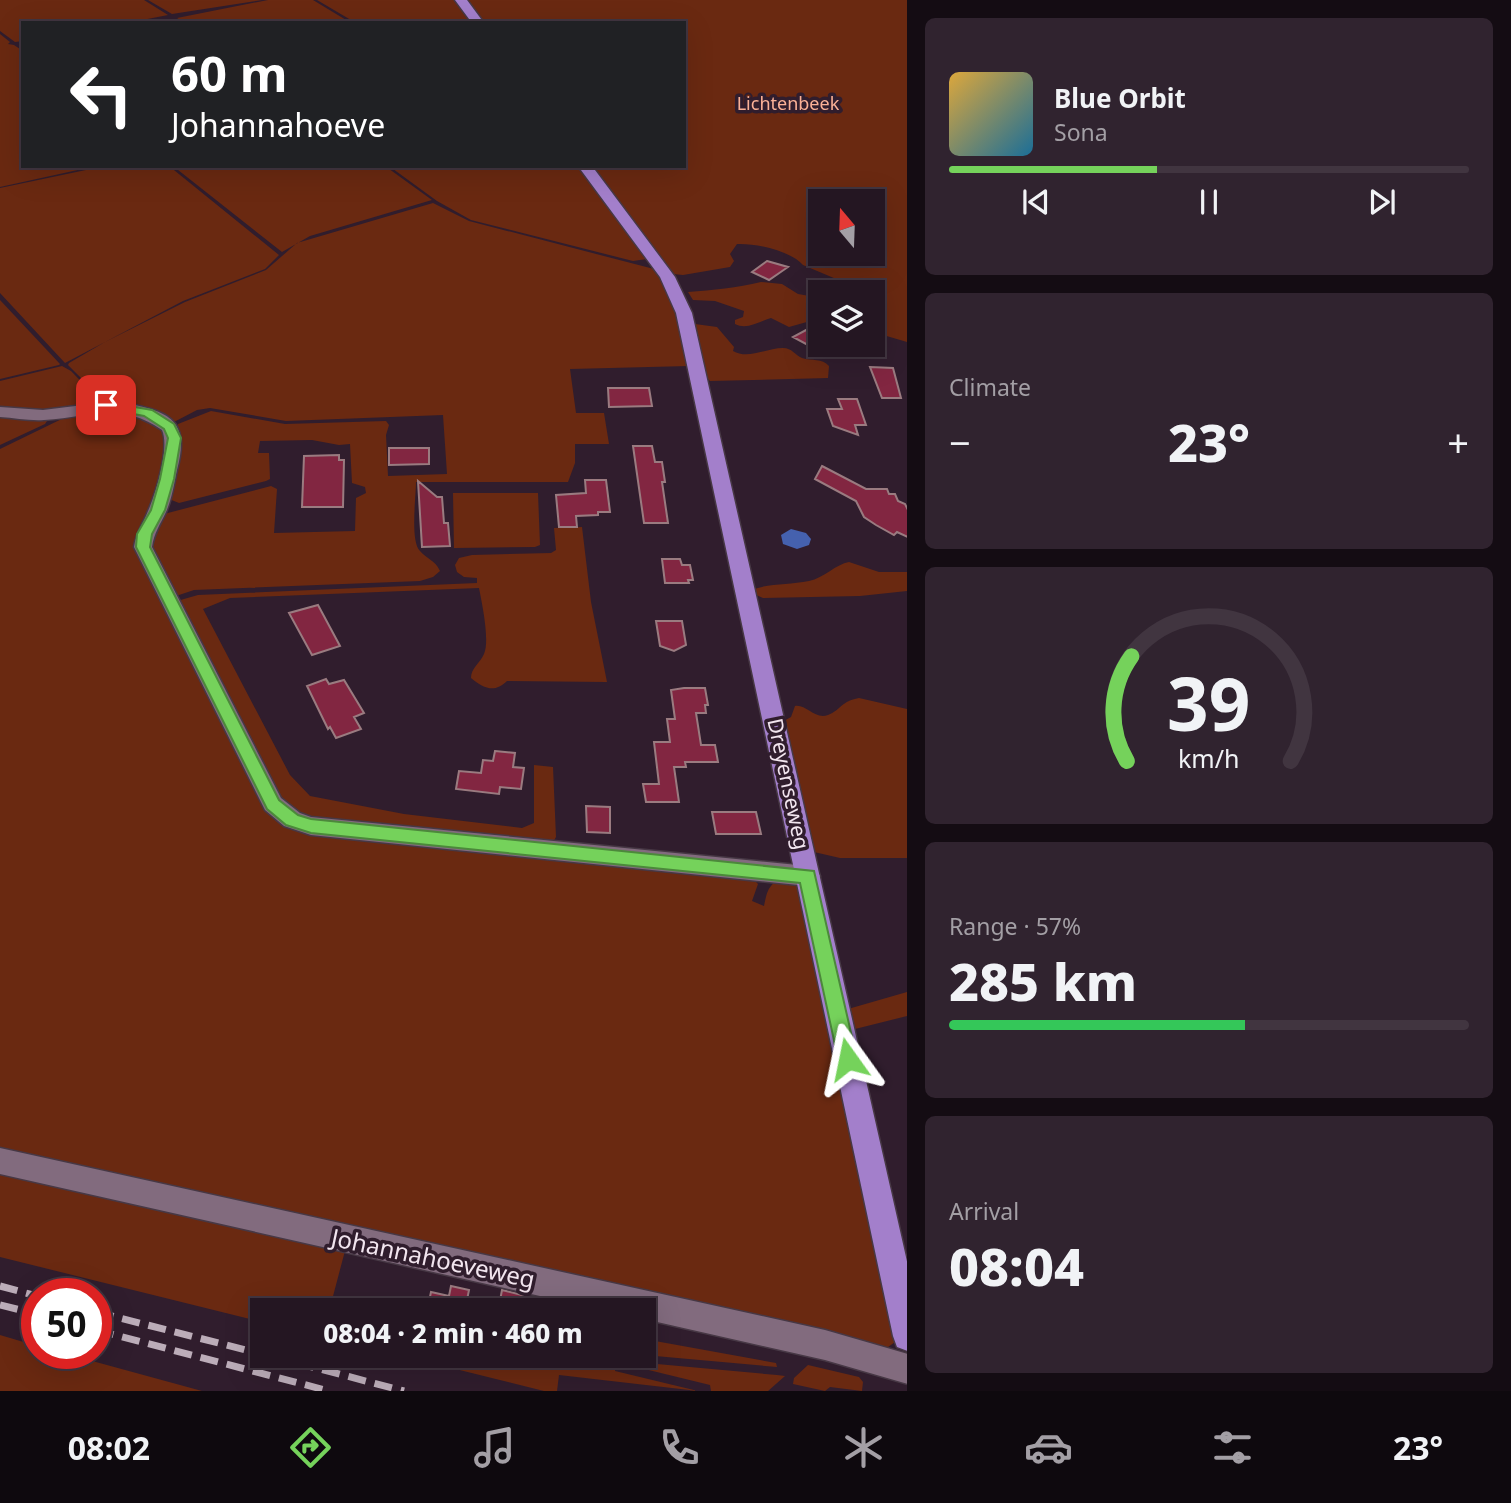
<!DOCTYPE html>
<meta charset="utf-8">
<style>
:root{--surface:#241622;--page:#30232f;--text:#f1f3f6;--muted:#a39fa5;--line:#413540;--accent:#75d25b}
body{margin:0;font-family:"Noto Sans",sans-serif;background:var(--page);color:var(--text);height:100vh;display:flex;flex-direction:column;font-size:26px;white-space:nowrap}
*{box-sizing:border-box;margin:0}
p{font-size:23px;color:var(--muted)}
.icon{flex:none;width:38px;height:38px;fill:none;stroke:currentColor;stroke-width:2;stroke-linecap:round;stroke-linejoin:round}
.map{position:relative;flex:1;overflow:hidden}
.drawer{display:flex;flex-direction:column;gap:18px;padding:18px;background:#140c13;width:604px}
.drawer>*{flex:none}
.banner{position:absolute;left:21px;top:21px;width:665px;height:147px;border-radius:0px;box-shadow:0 7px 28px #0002,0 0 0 2px var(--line);background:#202124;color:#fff;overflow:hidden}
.needle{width:46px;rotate:341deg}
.fabs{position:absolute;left:808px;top:189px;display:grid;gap:14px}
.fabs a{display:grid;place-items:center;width:77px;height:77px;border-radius:0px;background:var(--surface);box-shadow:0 7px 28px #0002,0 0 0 2px var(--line);font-size:35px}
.speed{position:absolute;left:21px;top:1278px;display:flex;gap:14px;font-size:35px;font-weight:700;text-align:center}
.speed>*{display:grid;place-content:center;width:91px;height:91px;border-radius:50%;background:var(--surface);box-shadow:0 7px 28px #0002,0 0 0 2px var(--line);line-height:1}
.speed .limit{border:10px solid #d22;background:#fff;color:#111}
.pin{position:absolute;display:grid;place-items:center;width:60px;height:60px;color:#fff;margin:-30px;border-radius:14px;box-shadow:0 4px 10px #0006}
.me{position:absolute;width:77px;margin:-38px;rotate:348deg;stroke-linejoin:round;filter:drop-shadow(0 0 5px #0008)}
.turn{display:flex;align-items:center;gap:24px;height:147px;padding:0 35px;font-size:32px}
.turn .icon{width:91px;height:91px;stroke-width:2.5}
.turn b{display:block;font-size:49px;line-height:60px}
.big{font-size:52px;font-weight:800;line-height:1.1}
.drawer .tile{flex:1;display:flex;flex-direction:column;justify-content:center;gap:10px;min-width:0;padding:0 24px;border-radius:10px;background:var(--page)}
.drawer .dial{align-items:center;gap:0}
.dial svg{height:182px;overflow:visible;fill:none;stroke:var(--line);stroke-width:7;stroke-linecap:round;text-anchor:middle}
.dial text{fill:var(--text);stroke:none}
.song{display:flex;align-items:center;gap:21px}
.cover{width:84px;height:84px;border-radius:10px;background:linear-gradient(135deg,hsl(40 70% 55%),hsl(200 70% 35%))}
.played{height:7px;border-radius:4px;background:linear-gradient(90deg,var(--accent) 40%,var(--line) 40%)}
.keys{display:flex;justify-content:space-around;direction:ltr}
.heat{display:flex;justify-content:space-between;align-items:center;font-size:38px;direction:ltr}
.charge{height:10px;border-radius:5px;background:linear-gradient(90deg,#34c759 57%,var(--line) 0)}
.trip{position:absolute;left:250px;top:1298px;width:406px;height:70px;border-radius:0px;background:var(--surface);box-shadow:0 7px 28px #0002,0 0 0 2px var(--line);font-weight:800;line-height:70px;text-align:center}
.menu{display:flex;height:112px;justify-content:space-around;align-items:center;background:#0e090e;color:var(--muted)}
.menu .icon{width:49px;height:49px}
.menu .active{color:var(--accent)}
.menu b{font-size:32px;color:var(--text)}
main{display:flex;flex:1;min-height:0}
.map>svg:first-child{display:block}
.green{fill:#6a2911;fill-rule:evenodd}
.water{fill:#4561ae}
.building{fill:#822641;stroke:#9a7b80;stroke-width:2}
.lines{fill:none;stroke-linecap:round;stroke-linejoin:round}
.minor-casing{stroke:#473845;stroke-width:3}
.major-casing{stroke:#473845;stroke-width:3}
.minor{fill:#826b7e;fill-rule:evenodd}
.major{fill:#a37fcb;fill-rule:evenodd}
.rail{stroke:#bcadb9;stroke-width:7;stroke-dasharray:18 9;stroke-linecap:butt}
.route{fill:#75d25b;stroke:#4c883b;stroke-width:2}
.labels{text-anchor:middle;stroke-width:7;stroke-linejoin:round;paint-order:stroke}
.far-park-label{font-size:18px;fill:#fbb197;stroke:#301d2d}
.street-label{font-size:21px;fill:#f2e5ef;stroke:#301d2d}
.near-street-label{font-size:24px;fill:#f2e5ef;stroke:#301d2d}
</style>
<main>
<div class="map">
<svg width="908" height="1391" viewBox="0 0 908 1391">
<rect width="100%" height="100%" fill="#301d2d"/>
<!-- green -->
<path class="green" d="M 0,0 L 144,0 L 168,15 L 127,23 L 23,23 L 23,41 L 15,42 L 0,31 Z
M 148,0 L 262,0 L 172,14 Z
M 268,0 L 313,0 L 351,23 L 185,23 L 177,18 Z
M 317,0 L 455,0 L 472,23 L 356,23 Z
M 465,0 L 907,0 L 907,342 L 873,332 L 873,292 L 867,292 L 803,265 C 791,251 756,243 737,244 L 730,254 L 734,261 L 730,267 L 683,275 L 673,274 L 590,166 L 684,166 L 684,23 L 482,23 ZM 821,201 L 873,201 L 873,254 L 821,254 Z
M 0,34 L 10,42 L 8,44 L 14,45 L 23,51 L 23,166 L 96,166 L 0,187 Z
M 105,166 L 169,166 L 279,255 L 265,269 L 183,301 L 65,363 L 0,293 L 0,188 Z
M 173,166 L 385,166 L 432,200 L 310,236 L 282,252 Z
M 389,166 L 578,166 L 647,259 L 633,261 L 471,220 L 437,201 Z
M 433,203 L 469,221 L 654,269 C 677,294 681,334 689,366 L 570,369 L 576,413 L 604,413 L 609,444 L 575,444 L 575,463 L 568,482 L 416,482 C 416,497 410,541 420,551 C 427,559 435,560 440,571 L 433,577 L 420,581 L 194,590 L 173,597 L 148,546 L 164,514 L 271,486 L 277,489 L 274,533 L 355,531 L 356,498 L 366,493 L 365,487 L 352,483 L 350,444 L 339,445 L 312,440 L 260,441 L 258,453 L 269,453 L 270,479 L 266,481 L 179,503 L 169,499 L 175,431 L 178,424 L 211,411 L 285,424 L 386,421 L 389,425 L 386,435 L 388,476 L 447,474 L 443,415 L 286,421 L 210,408 L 197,410 L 174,422 L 165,421 L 106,403 L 68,365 L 69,363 L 105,342 L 185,302 L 266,270 L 297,243 Z
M 761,282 L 782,284 L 798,294 L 821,298 L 821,318 L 789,327 L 771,318 C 758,322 747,330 735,324 L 735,320 L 743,317 L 744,311 L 715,301 L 693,300 L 688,292 C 713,290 737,288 761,282 Z
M 0,300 L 60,364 L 59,365 L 0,379 Z
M 695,324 L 717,327 L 734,347 L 733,351 C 748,360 767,348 783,348 C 792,348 795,355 802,358 C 812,361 822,358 829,366 L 828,378 L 710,381 L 705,376 Z
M 62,366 L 71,371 L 103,404 L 60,411 L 0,410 L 0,381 Z
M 106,407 L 155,419 L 170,439 L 162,479 L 140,534 L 288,824 L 750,876 L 758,884 L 752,901 L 764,906 C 767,893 767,887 779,879 L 799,883 L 895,1342 L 884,1350 L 0,1155 L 0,449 L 74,413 Z
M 0,414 L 49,418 L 45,424 L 0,445 Z
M 538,493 L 540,545 L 535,547 L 454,548 L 453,493 Z
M 582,527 L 591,602 L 607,682 L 507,681 C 495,693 484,689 471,678 C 471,668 480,663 484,654 C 490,641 482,603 479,588 L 230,598 L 203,609 L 290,775 L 310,796 L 404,814 L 522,828 L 534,823 L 534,765 L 553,767 L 556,837 L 553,842 L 313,822 L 278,802 L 177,601 L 198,595 L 477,583 L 477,578 L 464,577 L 457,572 L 455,565 L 459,558 L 472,555 L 551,553 L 556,550 L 554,528 Z
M 849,562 L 879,572 L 907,572 L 907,591 L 860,596 L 763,598 L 754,594 L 754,589 C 772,583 790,585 809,581 C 824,578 836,564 849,562 Z
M 859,698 L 907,709 L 907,858 L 840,858 L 814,852 L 810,846 L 782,722 L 791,717 L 795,706 C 806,704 815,720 828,715 C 841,710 841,701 859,698 Z
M 907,992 L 907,1016 L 851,1030 L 848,1009 Z
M 0,1167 L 346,1247 L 332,1300 L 373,1311 L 262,1311 L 262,1322 L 0,1257 Z
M 0,1335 L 37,1346 L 37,1353 L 63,1353 L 202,1391 L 0,1391 Z
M 644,1339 L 776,1363 L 777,1367 L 644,1355 Z
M 403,1356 L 545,1356 L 587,1368 L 591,1356 L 615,1356 L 615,1371 L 698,1391 L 559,1375 L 557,1391 L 544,1391 Z
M 624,1361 L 777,1375 L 785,1376 L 768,1391 L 711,1391 L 710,1385 L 624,1364 Z
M 808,1365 L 859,1377 L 863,1382 L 862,1391 L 830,1387 L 825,1391 L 793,1384 L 794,1378 Z"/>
<!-- water -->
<path class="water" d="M 791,529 L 806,533 L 811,539 L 809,545 L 797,549 L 783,544 L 781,535 Z"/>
<!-- building -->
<path class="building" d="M 767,261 L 788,267 L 769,280 L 752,272 Z
M 821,322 L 821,352 L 793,337 Z
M 870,367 L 893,368 L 901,398 L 882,398 Z
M 608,388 L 649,388 L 652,406 L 609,407 Z
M 838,399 L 857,399 L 866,425 L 855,425 L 858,435 L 833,426 L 827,409 L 842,409 Z
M 633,446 L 652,446 L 655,462 L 662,462 L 665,482 L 662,482 L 668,523 L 644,523 Z
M 389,448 L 429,448 L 429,464 L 389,465 Z
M 339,455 L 339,460 L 344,460 L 343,507 L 302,507 L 304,456 Z
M 822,466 L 866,489 L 887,489 L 889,494 L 895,494 L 898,501 L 905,504 L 908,510 L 908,537 L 897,532 L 894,535 L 876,525 L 864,517 L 856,501 L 815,479 Z
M 585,480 L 606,480 L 610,512 L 598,512 L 598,515 L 576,516 L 577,527 L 559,527 L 556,495 L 586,493 Z
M 418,481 L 437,497 L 442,497 L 444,523 L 448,523 L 450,546 L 422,547 Z
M 662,559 L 680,559 L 682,565 L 690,565 L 693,580 L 688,580 L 689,583 L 665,583 Z
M 318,605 L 340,646 L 312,655 L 289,613 Z
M 656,621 L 682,621 L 686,645 L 674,651 L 660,646 Z
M 326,679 L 329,684 L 344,680 L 364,713 L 354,717 L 361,729 L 336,738 L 330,727 L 328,729 L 307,686 Z
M 684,688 L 705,688 L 708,705 L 705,705 L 706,713 L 696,713 L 701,745 L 715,745 L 718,762 L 685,762 L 686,767 L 674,767 L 679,802 L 646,802 L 643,784 L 659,784 L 654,742 L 670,742 L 667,719 L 675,719 L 671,690 Z
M 495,751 L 515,753 L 513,767 L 524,768 L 521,789 L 500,787 L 499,794 L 456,789 L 459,771 L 481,773 L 483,760 L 493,761 Z
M 586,806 L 610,807 L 610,833 L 587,832 Z
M 712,812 L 756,812 L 761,834 L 716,834 Z
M 451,1286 L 469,1290 L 467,1300 L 484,1304 L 484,1311 L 427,1311 L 431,1292 L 449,1296 Z
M 502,1290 L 526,1296 L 524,1311 L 498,1311 Z"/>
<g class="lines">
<defs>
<path id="minor" d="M 116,401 C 163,411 192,414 177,470 C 174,484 172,499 166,512 C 160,525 154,533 152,547 L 281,798 L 300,813 L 311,817 L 808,866 L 816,869 L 820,876 L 816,883 L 808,886 L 311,835 L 284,826 L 265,810 L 134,547 C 136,533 143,524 148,511 C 156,493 170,448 162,430 C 117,400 93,417 44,420 C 30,421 15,418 0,417 L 0,407 L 43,410 Z
M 0,1148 L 825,1330 L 908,1354 L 908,1384 L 825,1360 L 644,1319 L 644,1311 L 606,1311 L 0,1174 Z"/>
<path id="major" d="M 455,0 L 467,0 L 484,23 L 472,23 Z
M 578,166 L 592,166 L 675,277 L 692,313 L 908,1266 L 908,1351 L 897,1347 L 893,1336 L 676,313 L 660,277 Z"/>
</defs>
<!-- minor casing -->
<use href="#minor" class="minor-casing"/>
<!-- major casing -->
<use href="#major" class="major-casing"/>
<!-- minor -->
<use href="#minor" class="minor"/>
<!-- major -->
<use href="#major" class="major"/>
<!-- rail -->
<path class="rail" d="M 0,1286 L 37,1296
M 0,1305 L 37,1314
M 96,1312 L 262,1354
M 96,1330 L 329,1391
M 270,1356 L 404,1391"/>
</g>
<!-- route -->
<path class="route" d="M 106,402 L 152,410 L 174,424 L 181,438 L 174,479 L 165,510 L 152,534 L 150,547 L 279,800 L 298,815 L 311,819 L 814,871 L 857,1059 L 855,1065 L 848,1068 L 841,1065 L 838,1059 L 800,883 L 311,833 L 286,825 L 267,809 L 136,547 L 137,534 L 151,510 L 160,479 L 168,438 L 164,429 L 144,416 L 102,408 L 102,403 Z"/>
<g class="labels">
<!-- far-park labels -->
<g class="far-park-label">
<text x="788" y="110">Lichtenbeek</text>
</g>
<!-- street labels -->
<g class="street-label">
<text transform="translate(788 784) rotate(78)" y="7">Dreyenseweg</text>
</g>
<!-- near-street labels -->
<g class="near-street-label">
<text transform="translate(433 1259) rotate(12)" y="8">Johannahoeveweg</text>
</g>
</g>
</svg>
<div class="fabs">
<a><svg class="needle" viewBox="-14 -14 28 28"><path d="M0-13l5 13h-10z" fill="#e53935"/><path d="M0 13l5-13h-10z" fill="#a39fa5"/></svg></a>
<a><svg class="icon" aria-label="layers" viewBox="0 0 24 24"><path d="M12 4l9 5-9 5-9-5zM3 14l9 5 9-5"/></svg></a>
</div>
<div class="speed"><div class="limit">50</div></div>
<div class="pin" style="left:106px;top:405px;background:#d93025"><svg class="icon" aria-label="arrive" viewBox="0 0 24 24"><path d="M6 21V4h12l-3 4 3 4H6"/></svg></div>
<svg class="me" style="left:848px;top:1059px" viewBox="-20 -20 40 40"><path d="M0-17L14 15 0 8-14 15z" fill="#75d25b" stroke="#fff" stroke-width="4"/></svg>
<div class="trip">08:04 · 2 min · 460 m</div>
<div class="banner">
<div class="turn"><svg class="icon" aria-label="left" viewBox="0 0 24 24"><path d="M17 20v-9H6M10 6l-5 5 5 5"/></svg><div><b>60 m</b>Johannahoeve</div></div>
</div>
</div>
<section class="drawer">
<div class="tile">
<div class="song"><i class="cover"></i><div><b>Blue Orbit</b><p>Sona</p></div></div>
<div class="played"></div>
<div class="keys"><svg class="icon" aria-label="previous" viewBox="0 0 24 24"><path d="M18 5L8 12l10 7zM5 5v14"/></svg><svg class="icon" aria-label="pause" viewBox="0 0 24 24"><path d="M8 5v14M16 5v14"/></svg><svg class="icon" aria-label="next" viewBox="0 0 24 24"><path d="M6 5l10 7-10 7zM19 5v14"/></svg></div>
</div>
<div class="tile"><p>Climate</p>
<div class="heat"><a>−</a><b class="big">23°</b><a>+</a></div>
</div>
<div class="tile dial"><svg viewBox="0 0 100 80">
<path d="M14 69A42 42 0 1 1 86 69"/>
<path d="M14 69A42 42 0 0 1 16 23" stroke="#75d25b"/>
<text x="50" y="56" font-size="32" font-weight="700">39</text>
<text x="50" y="72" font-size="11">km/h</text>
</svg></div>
<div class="tile"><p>Range · 57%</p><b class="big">285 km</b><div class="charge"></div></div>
<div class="tile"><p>Arrival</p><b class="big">08:04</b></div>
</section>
</main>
<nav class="menu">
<b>08:02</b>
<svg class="icon active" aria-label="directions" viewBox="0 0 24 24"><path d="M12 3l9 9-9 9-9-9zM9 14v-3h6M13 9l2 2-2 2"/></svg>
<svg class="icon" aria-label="music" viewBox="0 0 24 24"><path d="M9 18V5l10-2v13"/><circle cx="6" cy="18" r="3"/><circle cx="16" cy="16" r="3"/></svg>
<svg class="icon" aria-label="phone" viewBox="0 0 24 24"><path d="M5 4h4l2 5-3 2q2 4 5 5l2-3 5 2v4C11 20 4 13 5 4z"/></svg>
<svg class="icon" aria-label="climate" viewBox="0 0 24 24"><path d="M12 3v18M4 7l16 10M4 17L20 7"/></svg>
<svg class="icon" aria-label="car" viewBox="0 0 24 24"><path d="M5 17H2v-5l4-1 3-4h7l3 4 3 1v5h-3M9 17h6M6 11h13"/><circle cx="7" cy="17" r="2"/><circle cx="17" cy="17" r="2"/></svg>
<svg class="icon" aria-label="filters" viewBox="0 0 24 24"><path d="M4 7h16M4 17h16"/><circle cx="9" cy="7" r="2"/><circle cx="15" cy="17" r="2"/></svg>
<b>23°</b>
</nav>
